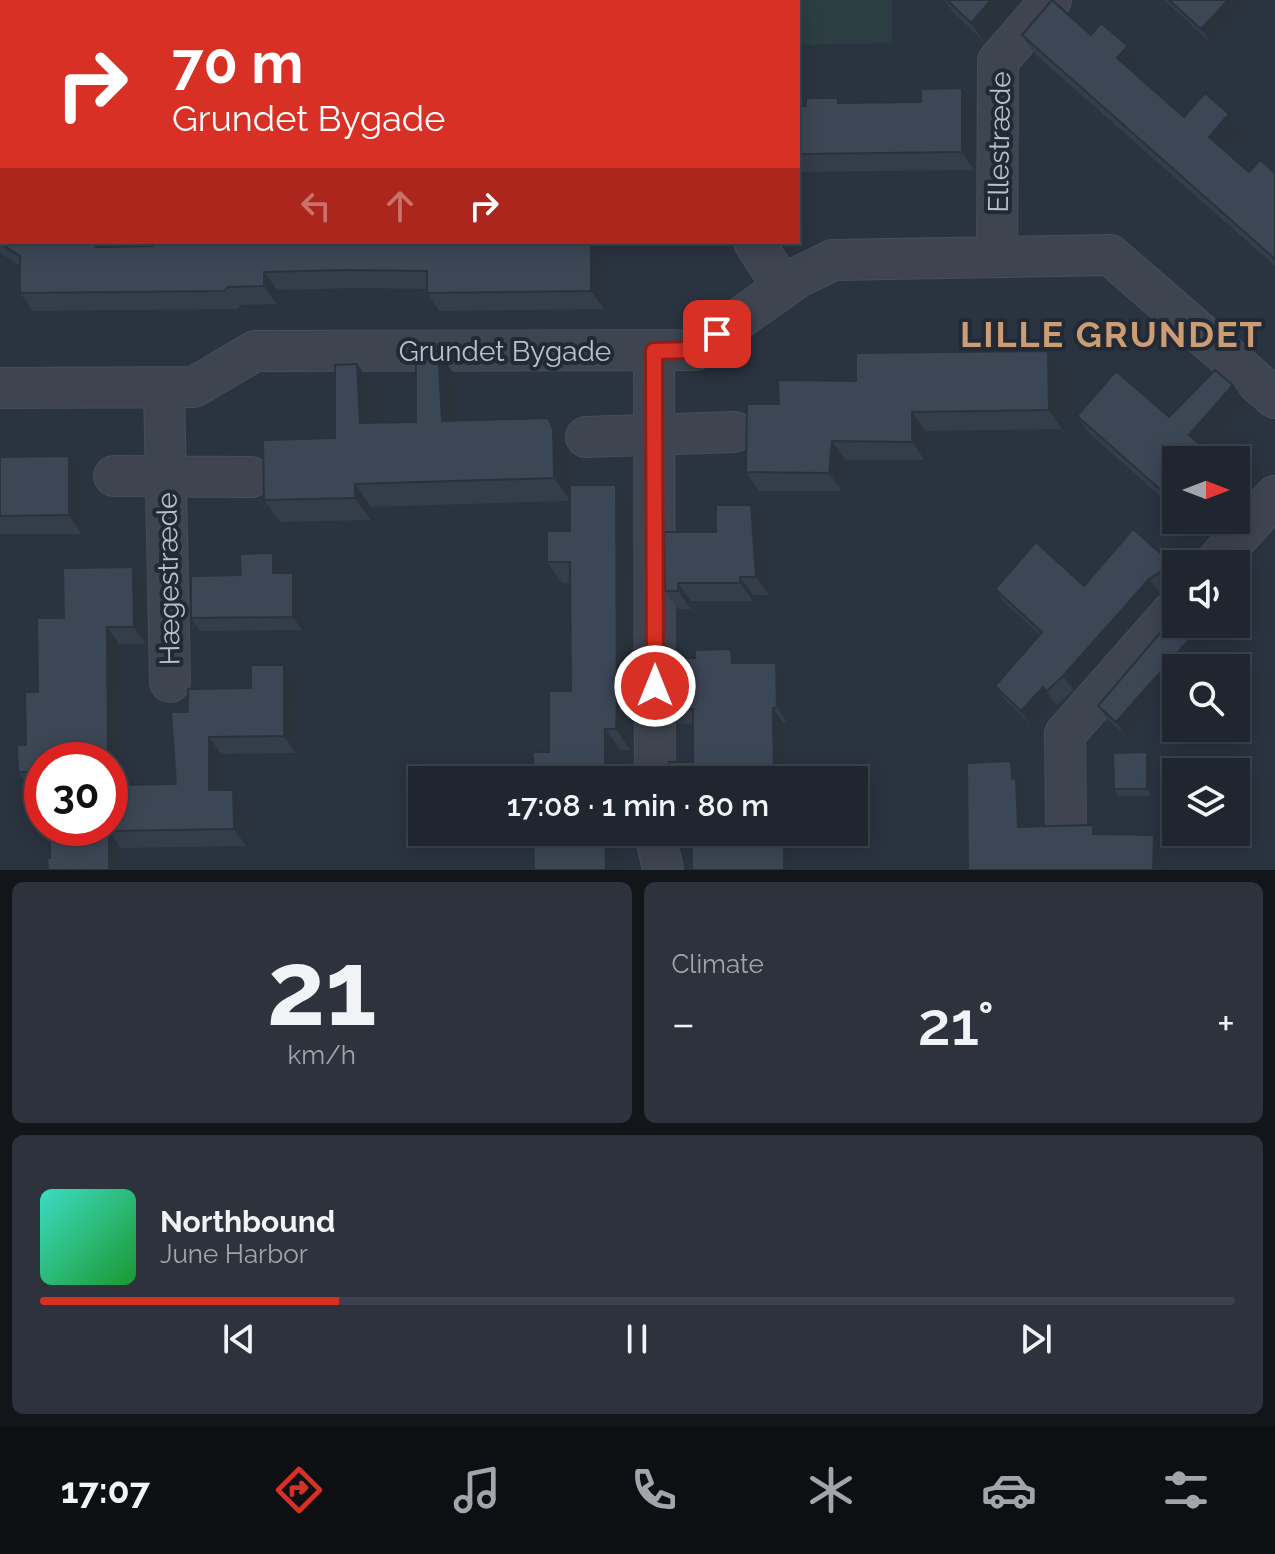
<!DOCTYPE html>
<meta charset="utf-8">
<style>
:root{--surface:#202630;--page:#2d323c;--text:#f1f3f6;--muted:#a2a5ab;--line:#3d434c;--accent:#d93025}
body{margin:0;font-family:Raleway,sans-serif;background:var(--page);color:var(--text);height:100vh;display:flex;flex-direction:column;font-size:30px;white-space:nowrap}
*{box-sizing:border-box;margin:0}
p{font-size:26px;color:var(--muted)}
.icon{flex:none;width:44px;height:44px;fill:none;stroke:currentColor;stroke-width:2;stroke-linecap:round;stroke-linejoin:round}
.map{position:relative;height:870px;overflow:hidden}
.drawer{display:flex;flex-direction:column;gap:12px;padding:12px;background:#12151a;flex:1}
.drawer>*{flex:none}
.banner{position:absolute;left:0px;top:0px;width:800px;height:244px;box-shadow:0 4px 20px #0003,0 0 0 2px var(--line);background:#d93025;color:#fff;overflow:hidden}
.needle{width:52px;rotate:90deg}
.buttons{position:absolute;left:1162px;top:446px;display:grid;gap:16px}
.buttons a{display:grid;place-items:center;width:88px;height:88px;border-radius:0px;background:var(--surface);box-shadow:0 4px 20px #0003,0 0 0 2px var(--line);font-size:40px}
.speed{position:absolute;left:24px;top:742px;display:flex;gap:16px;font-size:40px;font-weight:700;text-align:center}
.speed>*{display:grid;place-content:center;width:104px;height:104px;border-radius:50%;background:var(--surface);box-shadow:0 4px 20px #0003,0 0 0 2px var(--line);line-height:1}
.speed .limit{border:12px solid #d22;background:#fff;color:#111}
.pin{position:absolute;display:grid;place-items:center;width:68px;height:68px;color:#fff;margin:-34px;border-radius:16px;box-shadow:0 4px 12px #0006}
.me{position:absolute;width:88px;margin:-44px;rotate:0deg;stroke-linejoin:round;filter:drop-shadow(0 0 6px #0008)}
.turn{display:flex;align-items:center;gap:28px;height:168px;padding:0 40px;font-size:36px}
.turn .icon{width:104px;height:104px;stroke-width:2.5}
.turn b{display:block;font-size:56px;line-height:68px}
.lanes{display:flex;align-items:center;height:76px;padding:0 40px;background:#0003;justify-content:center;gap:40px;direction:ltr}
.lanes .off{opacity:.35}
.big{font-size:60px;font-weight:600;line-height:1.1}
.drawer .card{flex:1;display:flex;flex-direction:column;justify-content:center;gap:12px;min-width:0;padding:0 28px;border-radius:12px;background:var(--page)}
.drawer .dial{align-items:center;gap:0}
.dial b{font-size:104px;line-height:1}
.song{display:flex;align-items:center;gap:24px}
.cover{width:96px;height:96px;border-radius:12px;background:linear-gradient(135deg,hsl(170 70% 55%),hsl(130 70% 35%))}
.played{height:8px;border-radius:4px;background:linear-gradient(90deg,var(--accent) 25%,var(--line) 25%)}
.keys{display:flex;justify-content:space-around;direction:ltr}
.heat{display:flex;justify-content:space-between;align-items:center;font-size:44px;direction:ltr}
.drawer .tiles{flex:1;display:grid;gap:12px;grid-template-columns:1fr 1fr}
.card:last-child{grid-column:span 2}
.trip{position:absolute;left:408px;top:766px;width:460px;height:80px;border-radius:0px;background:var(--surface);box-shadow:0 4px 20px #0003,0 0 0 2px var(--line);font-weight:600;line-height:80px;text-align:center}
.tabs{display:flex;height:128px;justify-content:space-around;align-items:center;background:#0d0f13;color:var(--muted)}
.tabs .icon{width:56px;height:56px}
.tabs .on{color:var(--accent)}
.tabs b{font-size:36px;color:var(--text)}
.map>svg:first-child{display:block}
.green{fill:#2c3e41}
.lines{fill:none;stroke-linecap:round;stroke-linejoin:round}
.lane-casing{stroke:#474e5a;stroke-width:22}
.street-casing{stroke:#474e5a;stroke-width:42}
.lane{stroke:#3e4550;stroke-width:20}
.street{stroke:#3e4550;stroke-width:40}
.wall{fill:#343d4a}
.shaded-wall{fill:#2a323c}
.building{fill:#3c4756;stroke:#2a323c;stroke-width:2}
.route-casing{stroke:#8d1f18;stroke-width:20}
.route{stroke:#d93025;stroke-width:14}
.labels{text-anchor:middle;stroke-width:8;stroke-linejoin:round;paint-order:stroke}
.street-label{font-size:28px;fill:#bbc0ca;stroke:#222a36}
.district-label{font-size:36px;font-weight:bold;letter-spacing:2px;fill:#cc9d74;stroke:#222a36}
</style>
<div class="map">
<svg width="1275" height="870" viewBox="0 0 1275 870">
<rect width="100%" height="100%" fill="#2a3340"/>
<!-- green -->
<path class="green" d="M 779,0 L 892,0 L 892,43 L 804,45 L 798,33 L 798,2 Z"/>
<g class="lines">
<defs>
<path id="lane" d="M 31,2 L 32,0"/>
<path id="street" d="M 595,0 L 596,2
M 754,242 L 783,287
M 997,255 L 998,61 L 1051,0
M 654,351 L 655,780
M 0,388 L 194,387 L 255,351 L 695,350 L 798,277 L 833,260 L 1110,255 L 1275,398
M 164,388 L 170,682
M 586,437 L 734,432
M 114,476 L 251,477
M 1214,564 L 1275,496
M 1066,821 L 1065,734 L 1176,608
M 655,832 L 663,870"/>
</defs>
<!-- lane casing -->
<use href="#lane" class="lane-casing"/>
<!-- street casing -->
<use href="#street" class="street-casing"/>
<!-- lane -->
<use href="#lane" class="lane"/>
<!-- street -->
<use href="#street" class="street"/>
</g>
<!-- wall -->
<path class="wall" d="M 57,0 L 159,0 L 158,2 L 60,2 Z
M 944,0 L 1021,0 L 984,42 L 952,11 Z
M 1164,0 L 1249,0 L 1210,42 Z
M 1022,35 L 1091,35 L 1128,46 L 1141,65 L 1134,72 L 1184,117 L 1242,133 L 1225,151 L 1249,172 L 1275,173 L 1275,266 L 1035,54 Z
M 842,103 L 975,106 L 974,170 L 798,172 L 798,106 Z
M 0,167 L 2,242 L 98,242 L 102,247 L 153,246 L 153,242 L 592,242 L 603,257 L 604,309 L 439,311 L 427,293 L 427,289 L 358,288 L 277,290 L 277,304 L 241,305 L 237,309 L 33,311 L 20,293 L 20,266 L 0,253 Z
M 357,364 L 373,387 L 375,422 L 416,422 L 454,374 L 456,421 L 548,419 L 564,441 L 569,452 L 570,501 L 371,507 L 371,520 L 280,522 L 264,500 L 335,438 Z
M 1061,369 L 1062,429 L 925,431 L 925,460 L 845,460 L 842,491 L 759,491 L 746,472 L 779,404 L 856,381 Z
M 1233,385 L 1246,403 L 1205,449 L 1215,460 L 1176,460 L 1176,510 L 1090,434 L 1077,416 L 1169,417 Z
M 0,457 L 82,475 L 82,534 L 0,534 Z
M 751,505 L 764,523 L 769,595 L 753,595 L 753,601 L 691,601 L 691,609 L 678,609 L 665,591 L 716,532 Z
M 631,506 L 632,724 L 630,750 L 549,752 L 571,691 L 571,583 L 562,583 L 547,562 L 570,531 Z
M 273,553 L 282,566 L 282,573 L 293,573 L 302,586 L 302,630 L 200,631 L 191,618 L 241,575 Z
M 133,567 L 145,584 L 146,644 L 119,644 L 120,784 L 176,784 L 188,712 L 251,688 L 295,681 L 296,753 L 221,754 L 221,790 L 245,806 L 246,846 L 120,848 L 50,858 L 110,828 L 42,760 L 42,789 L 30,789 L 18,772 L 26,745 L 38,692 Z
M 1176,567 L 1176,586 L 1169,586 L 1159,593 L 1073,690 L 1057,705 L 1053,701 L 1031,725 L 1005,700 L 995,686 L 1040,635 L 1005,603 L 995,589 L 1084,586 Z
M 1176,614 L 1126,736 L 1108,720 L 1098,706 Z
M 731,649 L 741,663 L 776,663 L 786,677 L 787,722 L 783,722 L 693,762 L 693,723 L 678,724 L 668,709 L 675,664 L 695,658 Z
M 1147,752 L 1151,759 L 1152,796 L 1118,796 L 1114,789 Z"/>
<!-- shaded-wall -->
<path class="shaded-wall" d="M 0,0 L 9,0 L 8,2 L 2,2 L 2,10 L 0,13 Z
M 134,0 L 159,0 L 158,2 L 133,2 Z
M 991,0 L 1021,0 L 984,42 L 971,23 Z
M 1228,0 L 1249,0 L 1210,42 L 1201,29 Z
M 1128,46 L 1141,65 L 1130,76 L 1117,58 Z
M 962,88 L 975,106 L 974,170 L 962,152 Z
M 1229,114 L 1242,133 L 1222,155 L 1209,137 Z
M 591,242 L 592,242 L 603,257 L 604,309 L 591,291 Z
M 264,272 L 277,290 L 277,304 L 264,286 Z
M 438,351 L 454,374 L 458,444 L 442,421 Z
M 1048,351 L 1061,369 L 1062,429 L 1049,410 Z
M 357,364 L 373,387 L 376,446 L 360,423 Z
M 1233,385 L 1246,403 L 1202,453 L 1189,435 Z
M 912,412 L 925,431 L 925,460 L 912,442 Z
M 548,418 L 564,441 L 569,452 L 570,501 L 554,478 Z
M 832,441 L 845,460 L 842,491 L 829,473 Z
M 1211,454 L 1215,460 L 1206,460 Z
M 69,456 L 82,475 L 82,534 L 69,515 Z
M 355,484 L 371,507 L 371,520 L 355,498 Z
M 616,485 L 631,506 L 632,724 L 630,750 L 616,729 Z
M 1176,494 L 1176,506 L 1171,499 Z
M 751,505 L 764,523 L 769,595 L 756,577 Z
M 273,553 L 282,566 L 282,586 L 273,573 Z
M 133,567 L 145,584 L 146,644 L 134,627 Z
M 293,573 L 302,586 L 302,630 L 293,617 Z
M 740,577 L 753,595 L 753,601 L 740,583 Z
M 1149,579 L 1159,593 L 1073,690 L 1063,676 Z
M 678,583 L 691,601 L 691,609 L 678,591 Z
M 1203,624 L 1225,624 L 1186,668 L 1176,668 L 1176,679 L 1126,736 L 1116,722 Z
M 107,627 L 119,644 L 120,801 L 110,786 L 110,760 L 108,760 Z
M 731,649 L 742,663 L 732,663 Z
M 776,663 L 786,677 L 787,722 L 777,707 Z
M 284,665 L 295,681 L 296,753 L 284,736 Z
M 1043,687 L 1053,701 L 1031,725 L 1021,711 Z
M 773,708 L 783,722 L 784,780 L 774,780 Z
M 605,729 L 620,750 L 620,780 L 605,780 Z
M 209,737 L 221,754 L 221,806 L 209,790 Z
M 1147,752 L 1151,759 L 1152,796 L 1147,789 Z
M 1011,761 L 1022,776 L 1022,787 L 1027,794 L 1029,842 L 1018,827 L 1012,779 Z
M 233,790 L 245,806 L 246,846 L 234,829 Z
M 109,831 L 120,848 L 120,870 L 109,870 Z
M 605,832 L 620,832 L 620,870 L 606,870 Z
M 774,832 L 784,832 L 784,840 L 794,854 L 794,870 L 784,870 L 774,839 Z
M 1154,835 L 1165,850 L 1164,870 L 1153,870 Z"/>
<!-- building -->
<path class="building" d="M 74,0 L 134,0 L 133,2 L 77,2 Z
M 491,0 L 555,0 L 556,2 L 492,2 Z
M 598,0 L 742,0 L 744,2 L 596,2 Z
M 947,0 L 991,0 L 971,23 Z
M 1052,0 L 1091,35 L 1101,23 L 1128,46 L 1117,58 L 1184,117 L 1205,93 L 1229,114 L 1209,137 L 1249,172 L 1260,160 L 1275,173 L 1275,259 L 1022,35 Z
M 1169,0 L 1228,0 L 1201,29 Z
M 2,48 L 2,93 L 0,91 L 0,51 Z
M 962,88 L 962,152 L 798,154 L 798,106 L 806,106 L 806,98 L 838,98 L 838,103 L 921,102 L 921,89 Z
M 0,167 L 2,168 L 2,242 L 96,242 L 96,247 L 153,246 L 153,242 L 591,242 L 591,291 L 427,293 L 427,271 L 345,270 L 264,272 L 264,286 L 228,287 L 224,291 L 20,293 L 20,256 L 0,243 Z
M 416,351 L 438,351 L 442,421 L 548,418 L 553,429 L 554,478 L 355,484 L 355,498 L 264,500 L 263,440 L 335,438 L 335,365 L 357,364 L 360,423 L 416,422 Z
M 1048,351 L 1049,410 L 912,412 L 912,442 L 832,441 L 829,473 L 746,472 L 747,404 L 779,404 L 778,380 L 856,381 L 856,353 Z
M 1215,370 L 1233,385 L 1189,435 L 1211,454 L 1206,460 L 1176,460 L 1176,494 L 1171,499 L 1077,416 L 1116,371 L 1169,417 Z
M 69,456 L 69,515 L 0,516 L 0,457 Z
M 570,485 L 616,485 L 617,703 L 616,729 L 605,729 L 605,780 L 533,780 L 533,752 L 549,752 L 549,691 L 571,691 L 570,562 L 547,562 L 547,531 L 570,531 Z
M 716,505 L 751,505 L 756,577 L 740,577 L 740,583 L 678,583 L 678,591 L 665,591 L 664,532 L 716,532 Z
M 1133,529 L 1176,567 L 1176,576 L 1172,572 L 1160,572 L 1149,579 L 1063,676 L 1047,691 L 1043,687 L 1021,711 L 995,686 L 1042,632 L 995,589 L 1036,542 L 1084,586 Z
M 273,553 L 273,573 L 293,573 L 293,617 L 191,618 L 191,576 L 241,575 L 240,554 Z
M 133,567 L 134,627 L 107,627 L 108,760 L 42,760 L 42,772 L 18,772 L 17,745 L 26,745 L 25,692 L 38,692 L 37,618 L 64,618 L 63,568 Z
M 1176,614 L 1176,624 L 1203,624 L 1116,722 L 1098,706 Z
M 731,649 L 732,663 L 776,663 L 777,707 L 773,708 L 774,780 L 669,780 L 669,762 L 693,762 L 693,709 L 668,709 L 668,664 L 675,664 L 675,658 L 695,658 L 695,650 Z
M 251,665 L 284,665 L 284,736 L 209,737 L 209,790 L 233,790 L 234,829 L 109,831 L 109,870 L 48,870 L 47,858 L 50,858 L 50,828 L 110,828 L 110,785 L 176,784 L 171,712 L 188,712 L 188,689 L 251,688 Z
M 1147,752 L 1147,789 L 1114,789 L 1113,753 Z
M 1011,761 L 1012,779 L 1016,779 L 1018,827 L 1093,825 L 1093,834 L 1154,835 L 1153,870 L 968,870 L 967,763 Z
M 533,832 L 605,832 L 606,870 L 534,870 Z
M 692,832 L 774,832 L 774,839 L 784,839 L 784,870 L 692,870 Z"/>
<g class="lines">
<defs>
<path id="route" d="M 655,686 L 654,351 L 695,350 L 717,334"/>
</defs>
<!-- route casing -->
<use href="#route" class="route-casing"/>
<!-- route -->
<use href="#route" class="route"/>
</g>
<g class="labels">
<!-- street labels -->
<g class="street-label">
<text transform="translate(999 142) rotate(-89)" y="10">Ellestræde</text>
<text x="505" y="361">Grundet Bygade</text>
<text transform="translate(168 579) rotate(-91)" y="10">Hægestræde</text>
</g>
<!-- district labels -->
<g class="district-label">
<text x="1112" y="347">LILLE GRUNDET</text>
</g>
</g>
</svg>
<div class="buttons">
<a><svg class="needle" viewBox="-14 -14 28 28"><path d="M0-13l5 13h-10z" fill="#e53935"/><path d="M0 13l5-13h-10z" fill="#a2a5ab"/></svg></a>
<a><svg class="icon" aria-label="sound" viewBox="0 0 24 24"><path d="M4 9h4l5-4v14l-5-4H4zM17 9q2 3 0 6"/></svg></a>
<a><svg class="icon" aria-label="search" viewBox="0 0 24 24"><circle cx="10" cy="10" r="6"/><path d="M15 15l6 6"/></svg></a>
<a><svg class="icon" aria-label="layers" viewBox="0 0 24 24"><path d="M12 4l9 5-9 5-9-5zM3 14l9 5 9-5"/></svg></a>
</div>
<div class="speed"><div class="limit">30</div></div>
<div class="pin" style="left:717px;top:334px;background:#d93025"><svg class="icon" aria-label="arrive" viewBox="0 0 24 24"><path d="M6 21V4h12l-3 4 3 4H6"/></svg></div>
<svg class="me" style="left:655px;top:686px" viewBox="-20 -20 40 40"><circle r="17" fill="#d93025" stroke="#fff" stroke-width="3"/><path d="M0-11L8 9 0 5-8 9z" fill="#fff"/></svg>
<div class="trip">17:08 · 1 min · 80 m</div>
<div class="banner">
<div class="turn"><svg class="icon" aria-label="right" viewBox="0 0 24 24"><path d="M7 20v-9h11M14 6l5 5-5 5"/></svg><div><b>70 m</b>Grundet Bygade</div></div>
<div class="lanes"><svg class="icon off" aria-label="left" viewBox="0 0 24 24"><path d="M17 20v-9H6M10 6l-5 5 5 5"/></svg><svg class="icon off" aria-label="ahead" viewBox="0 0 24 24"><path d="M12 20V5M6 11l6-6 6 6"/></svg><svg class="icon" aria-label="right" viewBox="0 0 24 24"><path d="M7 20v-9h11M14 6l5 5-5 5"/></svg></div>
</div>
</div>
<section class="drawer">
<div class="tiles">
<div class="card dial"><b>21</b><p>km/h</p></div>
<div class="card"><p>Climate</p>
<div class="heat"><a>−</a><b class="big">21°</b><a>+</a></div>
</div>
<div class="card">
<div class="song"><i class="cover"></i><div><b>Northbound</b><p>June Harbor</p></div></div>
<div class="played"></div>
<div class="keys"><svg class="icon" aria-label="previous" viewBox="0 0 24 24"><path d="M18 5L8 12l10 7zM5 5v14"/></svg><svg class="icon" aria-label="pause" viewBox="0 0 24 24"><path d="M8 5v14M16 5v14"/></svg><svg class="icon" aria-label="next" viewBox="0 0 24 24"><path d="M6 5l10 7-10 7zM19 5v14"/></svg></div>
</div>
</div>
</section>
<nav class="tabs">
<b>17:07</b>
<svg class="icon on" aria-label="directions" viewBox="0 0 24 24"><path d="M12 3l9 9-9 9-9-9zM9 14v-3h6M13 9l2 2-2 2"/></svg>
<svg class="icon" aria-label="music" viewBox="0 0 24 24"><path d="M9 18V5l10-2v13"/><circle cx="6" cy="18" r="3"/><circle cx="16" cy="16" r="3"/></svg>
<svg class="icon" aria-label="phone" viewBox="0 0 24 24"><path d="M5 4h4l2 5-3 2q2 4 5 5l2-3 5 2v4C11 20 4 13 5 4z"/></svg>
<svg class="icon" aria-label="climate" viewBox="0 0 24 24"><path d="M12 3v18M4 7l16 10M4 17L20 7"/></svg>
<svg class="icon" aria-label="car" viewBox="0 0 24 24"><path d="M5 17H2v-5l4-1 3-4h7l3 4 3 1v5h-3M9 17h6M6 11h13"/><circle cx="7" cy="17" r="2"/><circle cx="17" cy="17" r="2"/></svg>
<svg class="icon" aria-label="filters" viewBox="0 0 24 24"><path d="M4 7h16M4 17h16"/><circle cx="9" cy="7" r="2"/><circle cx="15" cy="17" r="2"/></svg>
</nav>
